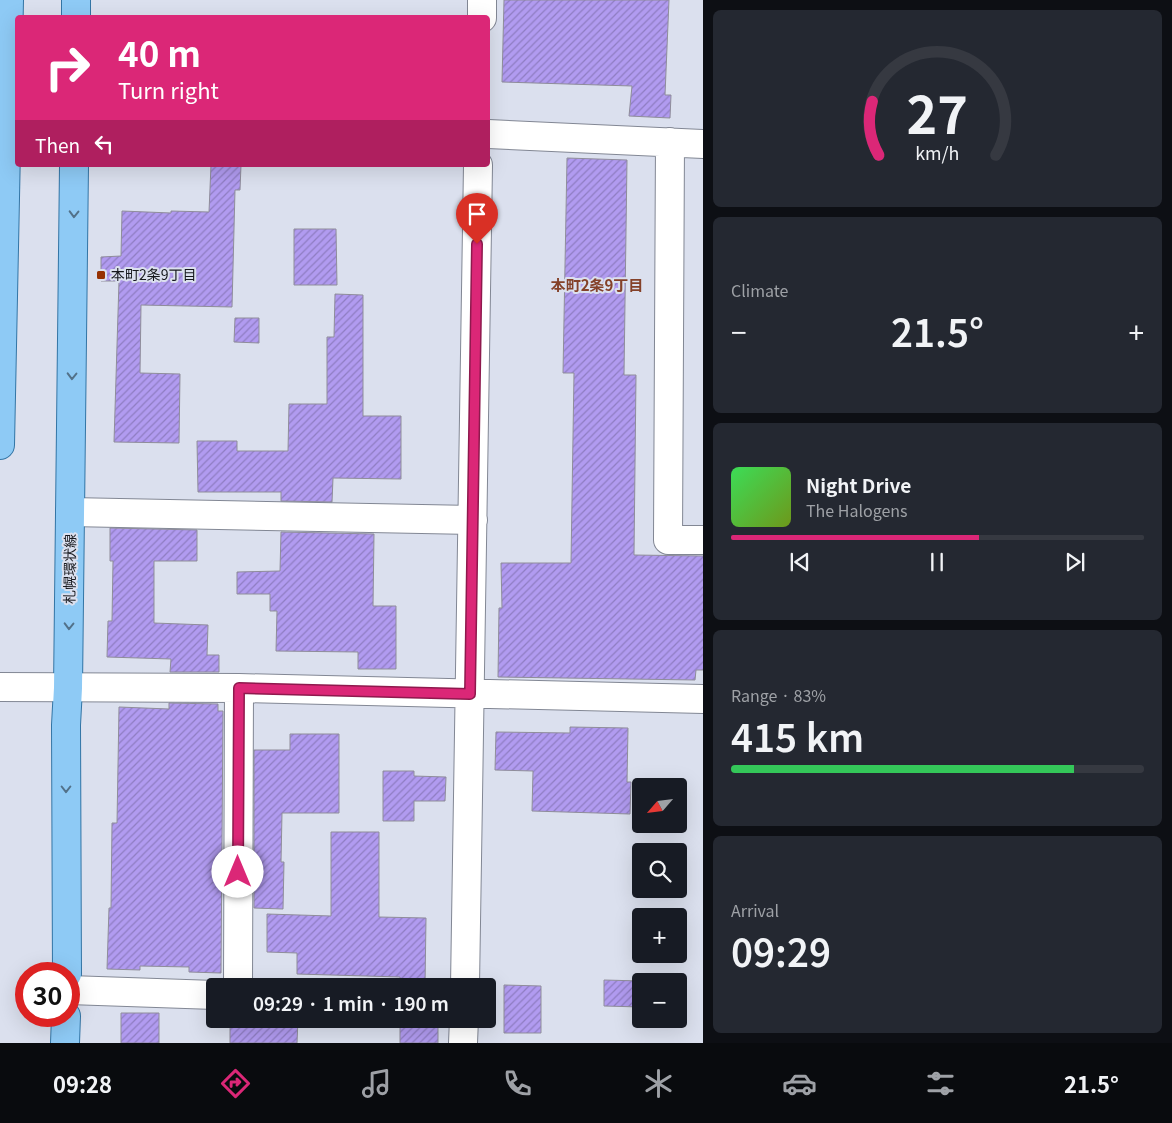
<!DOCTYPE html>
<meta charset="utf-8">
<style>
:root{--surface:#171b24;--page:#242831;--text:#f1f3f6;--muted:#9ea1a6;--line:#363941;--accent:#db2777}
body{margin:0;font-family:Georgia,"Noto Sans JP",serif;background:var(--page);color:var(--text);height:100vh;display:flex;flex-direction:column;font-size:19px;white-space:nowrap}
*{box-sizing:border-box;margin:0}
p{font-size:16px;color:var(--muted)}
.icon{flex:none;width:28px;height:28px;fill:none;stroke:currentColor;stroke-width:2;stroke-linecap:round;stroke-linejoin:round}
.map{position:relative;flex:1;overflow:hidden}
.sheet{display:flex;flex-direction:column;gap:10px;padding:10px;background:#0d0f14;width:469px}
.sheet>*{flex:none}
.top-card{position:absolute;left:15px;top:15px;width:475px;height:152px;border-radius:5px;box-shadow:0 5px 20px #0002;background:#db2777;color:#fff;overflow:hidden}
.needle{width:32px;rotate:242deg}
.controls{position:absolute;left:632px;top:778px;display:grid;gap:10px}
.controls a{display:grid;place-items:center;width:55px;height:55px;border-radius:5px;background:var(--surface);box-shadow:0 5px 20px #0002;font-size:25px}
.speed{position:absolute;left:15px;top:962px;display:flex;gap:10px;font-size:25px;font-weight:700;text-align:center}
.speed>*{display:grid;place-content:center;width:65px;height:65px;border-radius:50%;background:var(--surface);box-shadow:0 5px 20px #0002;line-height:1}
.speed .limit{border:8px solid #d22;background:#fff;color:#111}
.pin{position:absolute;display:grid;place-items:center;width:42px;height:42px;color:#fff;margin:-51px -21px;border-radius:50% 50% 50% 0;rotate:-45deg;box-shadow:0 0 5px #0007}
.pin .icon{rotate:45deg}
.me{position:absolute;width:55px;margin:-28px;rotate:0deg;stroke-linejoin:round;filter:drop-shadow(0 0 4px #0008)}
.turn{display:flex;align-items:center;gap:18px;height:105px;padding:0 20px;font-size:22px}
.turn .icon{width:65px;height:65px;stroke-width:2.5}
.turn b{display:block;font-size:35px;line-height:42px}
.then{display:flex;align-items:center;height:48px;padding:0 20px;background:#0003;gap:10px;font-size:19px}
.big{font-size:38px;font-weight:600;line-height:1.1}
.sheet .tile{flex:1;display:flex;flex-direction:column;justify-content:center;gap:8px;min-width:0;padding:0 18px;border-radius:8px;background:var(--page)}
.sheet .dial{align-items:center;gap:0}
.dial svg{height:130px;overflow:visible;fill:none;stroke:var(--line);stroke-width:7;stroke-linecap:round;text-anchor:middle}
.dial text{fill:var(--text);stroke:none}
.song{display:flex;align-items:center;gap:15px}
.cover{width:60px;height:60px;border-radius:8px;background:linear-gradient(135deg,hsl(130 70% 55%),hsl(80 70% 35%))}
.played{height:5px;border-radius:2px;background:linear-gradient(90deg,var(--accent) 60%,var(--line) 60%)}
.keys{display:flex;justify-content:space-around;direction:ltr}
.heat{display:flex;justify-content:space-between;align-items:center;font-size:28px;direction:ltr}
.charge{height:8px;border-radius:4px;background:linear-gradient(90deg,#34c759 83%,var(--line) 0)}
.trip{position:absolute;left:206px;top:978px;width:290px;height:50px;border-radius:5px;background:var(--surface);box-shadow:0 5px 20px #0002;font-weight:600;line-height:50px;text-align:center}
.dock{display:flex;height:80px;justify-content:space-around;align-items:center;background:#090b0e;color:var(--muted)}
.dock .icon{width:35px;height:35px}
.dock .selected{color:var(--accent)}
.dock b{font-size:22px;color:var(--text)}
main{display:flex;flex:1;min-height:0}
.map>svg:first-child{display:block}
.building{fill:url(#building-hatch);stroke:#8f8d9a}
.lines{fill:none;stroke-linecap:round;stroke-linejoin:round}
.street-casing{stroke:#828794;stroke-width:30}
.primary-casing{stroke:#3375a5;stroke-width:30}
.street{stroke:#fff;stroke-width:28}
.primary{stroke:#8ecaf5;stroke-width:28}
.oneway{stroke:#527189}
.route-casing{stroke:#8e194d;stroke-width:12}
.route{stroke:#db2777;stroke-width:9}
.poi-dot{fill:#963103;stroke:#dbe0ee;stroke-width:2}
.labels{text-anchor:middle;stroke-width:4;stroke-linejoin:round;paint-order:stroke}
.poi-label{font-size:14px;fill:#16181d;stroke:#dbe0ee;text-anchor:start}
.street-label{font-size:14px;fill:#16181d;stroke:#dbe0ee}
.neighbourhood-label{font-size:15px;font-weight:bold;fill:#844129;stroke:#dbe0ee}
</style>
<main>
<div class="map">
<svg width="704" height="1043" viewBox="0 0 704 1043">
<defs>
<pattern id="building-hatch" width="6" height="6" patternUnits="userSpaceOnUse" patternTransform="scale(1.25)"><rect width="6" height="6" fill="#b19bf0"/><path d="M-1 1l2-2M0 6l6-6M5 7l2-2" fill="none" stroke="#8f7dc2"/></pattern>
</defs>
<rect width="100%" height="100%" fill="#dbe0ee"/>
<!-- building -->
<path class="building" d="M 504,0 L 669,0 L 665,95 L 671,95 L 670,118 L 629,116 L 632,86 L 502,82 Z
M 567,158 L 627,160 L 624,375 L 636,375 L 634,555 L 704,556 L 704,670 L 696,670 L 695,680 L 498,677 L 499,608 L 502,608 L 501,563 L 571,563 L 574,373 L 563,373 Z
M 211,165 L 241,165 L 240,190 L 235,190 L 232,307 L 141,305 L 140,373 L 180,374 L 179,443 L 114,442 L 119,281 L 101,281 L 101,257 L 121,256 L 122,211 L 171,213 L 171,211 L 209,212 Z
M 294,229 L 336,229 L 337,285 L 294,285 Z
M 335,294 L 363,295 L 363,416 L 401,416 L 401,479 L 333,478 L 332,502 L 281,501 L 281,492 L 198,492 L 197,441 L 237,441 L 237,451 L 288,451 L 289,404 L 327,404 L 327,337 L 334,337 Z
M 235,318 L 259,318 L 259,343 L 234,342 Z
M 110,528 L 197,530 L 197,561 L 154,561 L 154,623 L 208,625 L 207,655 L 219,655 L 219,672 L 170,672 L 171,659 L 107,657 L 108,621 L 112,621 L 113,561 L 110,561 Z
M 281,532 L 374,534 L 373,606 L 396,606 L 396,669 L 358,669 L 358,652 L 276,651 L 277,611 L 270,611 L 270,594 L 237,594 L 237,572 L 280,571 Z
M 169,703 L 218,704 L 218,711 L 223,711 L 221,973 L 189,972 L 189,967 L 140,966 L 140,970 L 107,969 L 109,908 L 111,908 L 112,823 L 117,823 L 119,707 L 169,709 Z
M 570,727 L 628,728 L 627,782 L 631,782 L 630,814 L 532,811 L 533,771 L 495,770 L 496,732 L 570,733 Z
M 290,734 L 339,734 L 339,813 L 282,813 L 281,862 L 284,862 L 283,909 L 254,908 L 254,750 L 290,750 Z
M 383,771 L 414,771 L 414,776 L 446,777 L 445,801 L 414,801 L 414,821 L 383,821 Z
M 331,832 L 379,832 L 379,917 L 426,918 L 425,986 L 400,986 L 400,977 L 297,974 L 297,953 L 267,952 L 267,914 L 331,916 Z
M 604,980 L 641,981 L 641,1007 L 604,1006 Z
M 504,985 L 541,986 L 541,1033 L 504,1033 Z
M 121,1013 L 159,1013 L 159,1043 L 121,1043 Z
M 230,1019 L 298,1019 L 297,1043 L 230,1043 Z
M 400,1019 L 438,1019 L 438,1043 L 400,1043 Z"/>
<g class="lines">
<defs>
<path id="street" d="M 482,18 L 482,0
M 488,134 L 704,144
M 670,142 L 668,540 L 704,540
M 70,512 L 473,520
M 0,687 L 239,688 L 704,699
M 238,986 L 239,688
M 465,986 L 478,165
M 69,990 L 215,995
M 463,1043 L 464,1019"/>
<path id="primary" d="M 76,18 L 76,0
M 0,445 L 9,0
M 67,974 L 66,725 L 68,688 L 74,165
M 65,1043 L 66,1016"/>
</defs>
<!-- street casing -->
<use href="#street" class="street-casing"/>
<!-- primary casing -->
<use href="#primary" class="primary-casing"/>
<!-- street -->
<use href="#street" class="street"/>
<!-- primary -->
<use href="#primary" class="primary"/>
</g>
<!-- one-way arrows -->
<defs><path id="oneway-chevron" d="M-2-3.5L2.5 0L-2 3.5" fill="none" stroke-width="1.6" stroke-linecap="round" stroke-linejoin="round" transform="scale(1.25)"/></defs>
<g class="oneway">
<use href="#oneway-chevron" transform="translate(74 214) rotate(91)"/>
<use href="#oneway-chevron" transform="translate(72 376) rotate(91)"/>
<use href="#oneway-chevron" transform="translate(69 626) rotate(91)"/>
<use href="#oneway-chevron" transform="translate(66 789) rotate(90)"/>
</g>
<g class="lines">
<defs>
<path id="route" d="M 238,872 L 239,688 L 470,694 L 477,244"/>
</defs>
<!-- route casing -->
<use href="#route" class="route-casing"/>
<!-- route -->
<use href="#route" class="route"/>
</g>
<!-- markers -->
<rect class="poi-dot" x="96" y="270" width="10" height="10" rx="2.5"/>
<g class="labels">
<!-- poi labels -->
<g class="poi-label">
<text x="111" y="280">本町2条9丁目</text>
</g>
<!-- street labels -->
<g class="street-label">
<text transform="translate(70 569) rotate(-89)" y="5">札幌環状線</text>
</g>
<!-- neighbourhood labels -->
<g class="neighbourhood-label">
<text x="597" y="291">本町2条9丁目</text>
</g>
</g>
</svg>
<div class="controls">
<a><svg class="needle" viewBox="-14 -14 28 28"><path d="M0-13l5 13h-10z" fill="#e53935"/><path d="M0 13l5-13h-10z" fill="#9ea1a6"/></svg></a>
<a><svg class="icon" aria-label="search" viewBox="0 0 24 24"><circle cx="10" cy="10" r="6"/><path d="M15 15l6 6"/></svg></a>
<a>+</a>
<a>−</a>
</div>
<div class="speed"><div class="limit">30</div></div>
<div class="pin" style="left:477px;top:244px;background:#d93025"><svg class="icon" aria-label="arrive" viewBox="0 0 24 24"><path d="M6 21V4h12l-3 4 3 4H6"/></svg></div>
<svg class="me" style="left:238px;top:872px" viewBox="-20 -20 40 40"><circle r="19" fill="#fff"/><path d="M0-13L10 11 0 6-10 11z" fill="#db2777"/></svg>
<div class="trip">09:29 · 1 min · 190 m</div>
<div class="top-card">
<div class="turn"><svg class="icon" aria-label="right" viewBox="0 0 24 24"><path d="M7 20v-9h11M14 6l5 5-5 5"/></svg><div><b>40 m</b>Turn right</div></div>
<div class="then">Then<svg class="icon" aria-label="left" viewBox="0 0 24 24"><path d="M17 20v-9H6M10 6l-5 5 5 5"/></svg></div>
</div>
</div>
<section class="sheet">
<div class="tile dial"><svg viewBox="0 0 100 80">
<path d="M14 69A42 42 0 1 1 86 69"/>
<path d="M14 69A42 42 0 0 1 10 36" stroke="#db2777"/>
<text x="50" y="56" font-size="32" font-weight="700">27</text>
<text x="50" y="72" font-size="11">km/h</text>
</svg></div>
<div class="tile"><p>Climate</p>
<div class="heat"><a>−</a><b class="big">21.5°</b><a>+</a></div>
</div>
<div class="tile">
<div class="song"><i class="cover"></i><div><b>Night Drive</b><p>The Halogens</p></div></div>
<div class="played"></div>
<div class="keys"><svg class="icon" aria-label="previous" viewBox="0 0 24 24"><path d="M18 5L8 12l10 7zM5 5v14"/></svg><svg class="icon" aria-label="pause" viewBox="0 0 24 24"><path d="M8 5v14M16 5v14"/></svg><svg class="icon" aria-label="next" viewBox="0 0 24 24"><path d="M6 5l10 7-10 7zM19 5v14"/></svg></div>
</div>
<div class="tile"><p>Range · 83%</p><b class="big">415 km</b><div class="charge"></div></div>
<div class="tile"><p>Arrival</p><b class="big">09:29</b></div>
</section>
</main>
<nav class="dock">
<b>09:28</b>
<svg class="icon selected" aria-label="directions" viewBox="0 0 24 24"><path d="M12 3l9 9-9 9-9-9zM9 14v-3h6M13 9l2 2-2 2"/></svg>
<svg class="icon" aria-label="music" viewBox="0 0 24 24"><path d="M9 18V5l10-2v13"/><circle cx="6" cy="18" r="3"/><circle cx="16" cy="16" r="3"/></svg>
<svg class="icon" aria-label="phone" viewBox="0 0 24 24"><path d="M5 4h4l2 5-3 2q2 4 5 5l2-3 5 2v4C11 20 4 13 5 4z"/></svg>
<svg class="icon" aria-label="climate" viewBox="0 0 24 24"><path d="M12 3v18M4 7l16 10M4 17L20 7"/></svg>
<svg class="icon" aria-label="car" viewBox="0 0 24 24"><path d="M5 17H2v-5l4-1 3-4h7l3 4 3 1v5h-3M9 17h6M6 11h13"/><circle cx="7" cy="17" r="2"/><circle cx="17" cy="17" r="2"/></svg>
<svg class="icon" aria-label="filters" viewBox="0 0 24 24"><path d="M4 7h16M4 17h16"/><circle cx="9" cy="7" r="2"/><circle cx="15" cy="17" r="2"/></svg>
<b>21.5°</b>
</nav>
